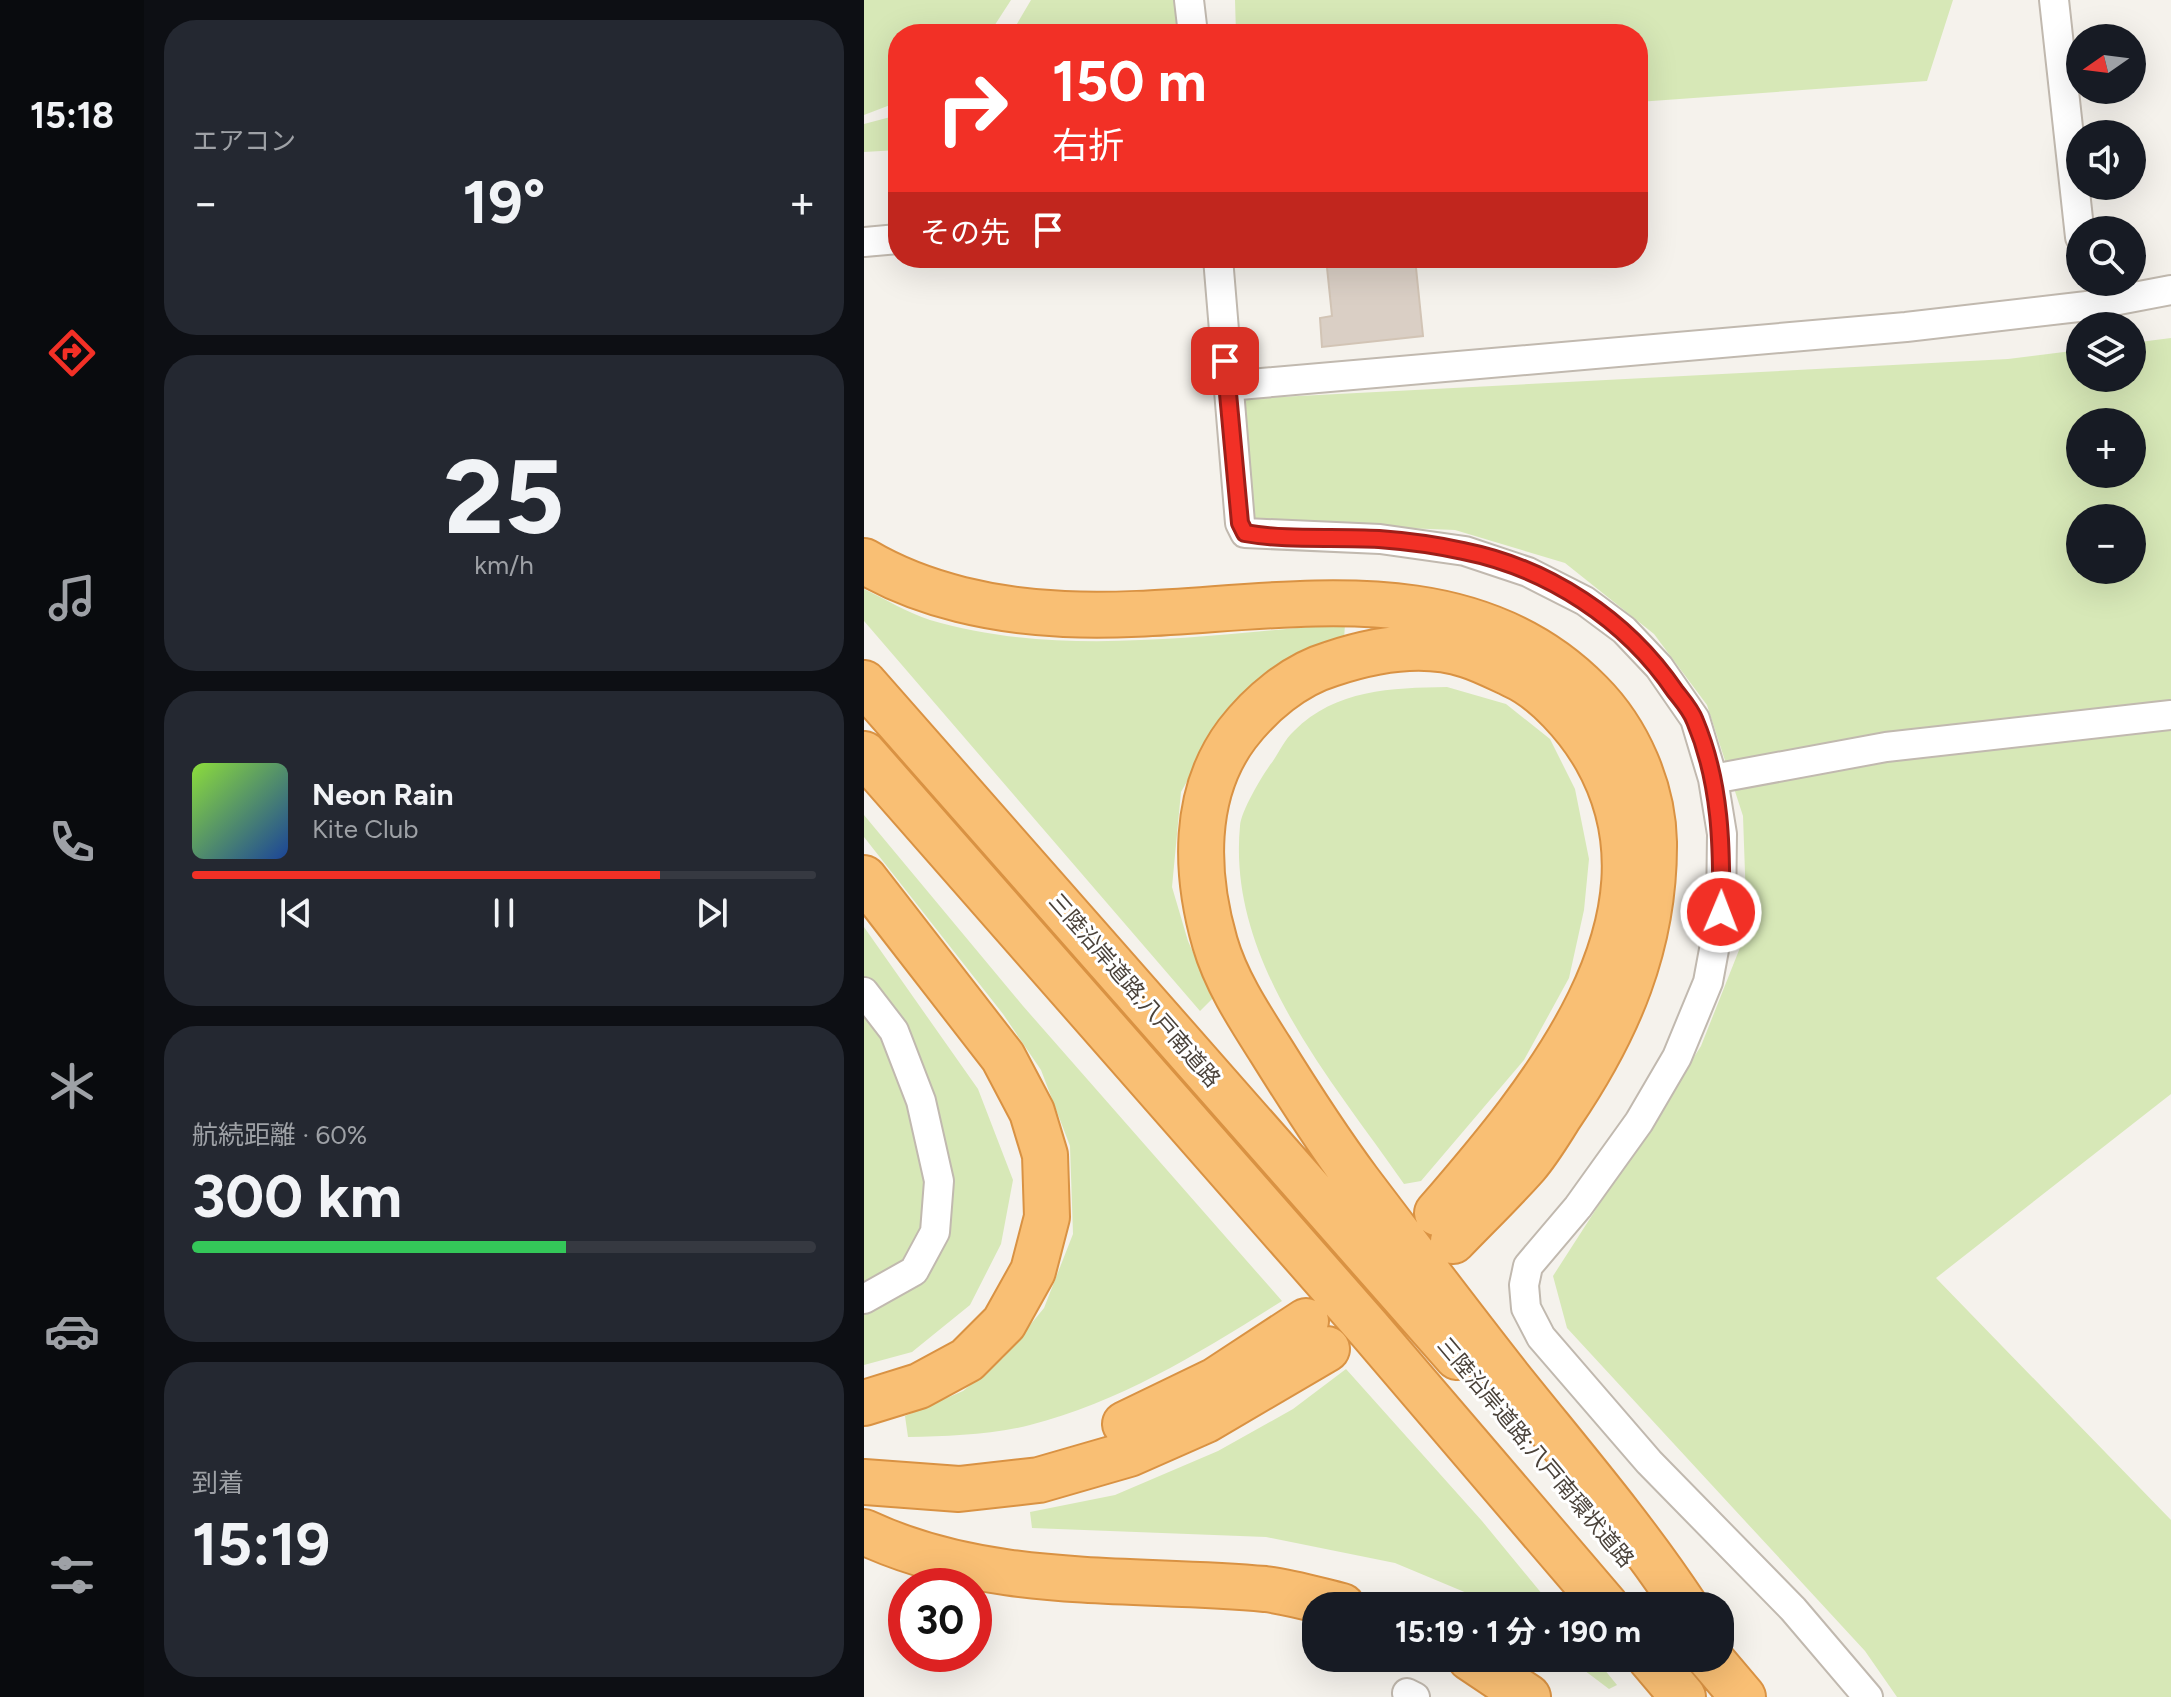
<!DOCTYPE html>
<html lang="ja">
<meta charset="utf-8">
<style>
:root{--surface:#171b24;--page:#242831;--text:#f1f3f6;--muted:#9ea1a6;--line:#363941;--accent:#f23026}
body{margin:0;font-family:Figtree,"Noto Sans JP",sans-serif;background:var(--page);color:var(--text);height:100vh;display:flex;flex-direction:column;font-size:30px;white-space:nowrap}
*{box-sizing:border-box;margin:0}
p{font-size:26px;color:var(--muted)}
.icon{flex:none;width:44px;height:44px;fill:none;stroke:currentColor;stroke-width:2;stroke-linecap:round;stroke-linejoin:round}
.map{position:relative;flex:1;overflow:hidden}
.drawer{display:flex;flex-direction:column;gap:20px;padding:20px;background:#0d0f14;width:720px}
.drawer>*{flex:none}
.banner{position:absolute;left:24px;top:24px;width:760px;height:244px;border-radius:32px;box-shadow:0 8px 32px #0002;background:#f23026;color:#fff;overflow:hidden}
.needle{width:52px;rotate:256deg}
.tools{position:absolute;left:1202px;top:24px;display:grid;gap:16px}
.tools a{display:grid;place-items:center;width:80px;height:80px;border-radius:50%;background:var(--surface);box-shadow:0 8px 32px #0002;font-size:40px}
.speed{position:absolute;left:24px;top:1568px;display:flex;gap:16px;font-size:40px;font-weight:700;text-align:center}
.speed>*{display:grid;place-content:center;width:104px;height:104px;border-radius:50%;background:var(--surface);box-shadow:0 8px 32px #0002;line-height:1}
.speed .limit{border:12px solid #d22;background:#fff;color:#111}
.pin{position:absolute;display:grid;place-items:center;width:68px;height:68px;color:#fff;margin:-34px;border-radius:16px;box-shadow:0 4px 12px #0006}
.me{position:absolute;width:88px;margin:-44px;rotate:1deg;stroke-linejoin:round;filter:drop-shadow(0 0 6px #0008)}
.turn{display:flex;align-items:center;gap:28px;height:168px;padding:0 32px;font-size:36px}
.turn .icon{width:104px;height:104px;stroke-width:2.5}
.turn b{display:block;font-size:56px;line-height:68px}
.then{display:flex;align-items:center;height:76px;padding:0 32px;background:#0003;gap:16px;font-size:30px}
.big{font-size:60px;font-weight:700;line-height:1.1}
.drawer .widget{flex:1;display:flex;flex-direction:column;justify-content:center;gap:12px;min-width:0;padding:0 28px;border-radius:32px;background:var(--page)}
.drawer .dial{align-items:center;gap:0}
.dial b{font-size:104px;line-height:1}
.song{display:flex;align-items:center;gap:24px}
.cover{width:96px;height:96px;border-radius:12px;background:linear-gradient(135deg,hsl(90 70% 55%),hsl(220 70% 35%))}
.played{height:8px;border-radius:4px;background:linear-gradient(90deg,var(--accent) 75%,var(--line) 75%)}
.keys{display:flex;justify-content:space-around;direction:ltr}
.heat{display:flex;justify-content:space-between;align-items:center;font-size:44px;direction:ltr}
.charge{height:12px;border-radius:6px;background:linear-gradient(90deg,#34c759 60%,var(--line) 0)}
.trip{position:absolute;left:438px;top:1592px;width:432px;height:80px;border-radius:32px;background:var(--surface);box-shadow:0 8px 32px #0002;font-weight:700;line-height:80px;text-align:center}
main{display:flex;flex:1;min-height:0}
.menu{display:flex;flex-direction:column;width:144px;justify-content:space-around;align-items:center;background:#090b0e;color:var(--muted)}
.menu .icon{width:56px;height:56px}
.menu .on{color:var(--accent)}
.menu b{font-size:36px;color:var(--text)}
.map>svg:first-child{display:block}
.green{fill:#d7e8b7;fill-rule:evenodd}
.building{fill:#dacfc5;stroke:#d2c4b5;stroke-width:2}
.lines{fill:none;stroke-linecap:round;stroke-linejoin:round}
.street-casing{stroke:#c1b9af;stroke-width:32}
.highway-casing{stroke:#d99243;stroke-width:48}
.street{stroke:#fff;stroke-width:28}
.highway{stroke:#f9bf74;stroke-width:44}
.route-casing{stroke:#9d1f19;stroke-width:20}
.route{stroke:#f23026;stroke-width:14}
.labels{text-anchor:middle;stroke-width:6;stroke-linejoin:round;paint-order:stroke}
.street-label{font-size:22px;fill:#4a423a;stroke:#fff}
</style>
<main>
<nav class="menu">
<b>15:18</b>
<svg class="icon on" aria-label="directions" viewBox="0 0 24 24"><path d="M12 3l9 9-9 9-9-9zM9 14v-3h6M13 9l2 2-2 2"/></svg>
<svg class="icon" aria-label="music" viewBox="0 0 24 24"><path d="M9 18V5l10-2v13"/><circle cx="6" cy="18" r="3"/><circle cx="16" cy="16" r="3"/></svg>
<svg class="icon" aria-label="phone" viewBox="0 0 24 24"><path d="M5 4h4l2 5-3 2q2 4 5 5l2-3 5 2v4C11 20 4 13 5 4z"/></svg>
<svg class="icon" aria-label="climate" viewBox="0 0 24 24"><path d="M12 3v18M4 7l16 10M4 17L20 7"/></svg>
<svg class="icon" aria-label="car" viewBox="0 0 24 24"><path d="M5 17H2v-5l4-1 3-4h7l3 4 3 1v5h-3M9 17h6M6 11h13"/><circle cx="7" cy="17" r="2"/><circle cx="17" cy="17" r="2"/></svg>
<svg class="icon" aria-label="filters" viewBox="0 0 24 24"><path d="M4 7h16M4 17h16"/><circle cx="9" cy="7" r="2"/><circle cx="15" cy="17" r="2"/></svg>
</nav>
<section class="drawer">
<div class="widget"><p>エアコン</p>
<div class="heat"><a>−</a><b class="big">19°</b><a>+</a></div>
</div>
<div class="widget dial"><b>25</b><p>km/h</p></div>
<div class="widget">
<div class="song"><i class="cover"></i><div><b>Neon Rain</b><p>Kite Club</p></div></div>
<div class="played"></div>
<div class="keys"><svg class="icon" aria-label="previous" viewBox="0 0 24 24"><path d="M18 5L8 12l10 7zM5 5v14"/></svg><svg class="icon" aria-label="pause" viewBox="0 0 24 24"><path d="M8 5v14M16 5v14"/></svg><svg class="icon" aria-label="next" viewBox="0 0 24 24"><path d="M6 5l10 7-10 7zM19 5v14"/></svg></div>
</div>
<div class="widget"><p>航続距離 · 60%</p><b class="big">300 km</b><div class="charge"></div></div>
<div class="widget"><p>到着</p><b class="big">15:19</b></div>
</section>
<div class="map">
<svg width="1307" height="1697" viewBox="0 0 1307 1697">
<rect width="100%" height="100%" fill="#f5f2ec"/>
<!-- green -->
<path class="green" d="M 0,0 L 147,0 L 125,34 L 34,34 L 34,102 L 0,115 Z
M 167,0 L 317,0 L 321,34 L 147,34 Z
M 371,0 L 1089,0 L 1063,81 L 774,102 L 774,34 L 372,34 Z
M 34,115 L 34,150 L 0,152 L 0,124 Z
M 1307,338 L 1307,1094 L 1072,1278 L 1307,1520 L 1307,1697 L 1033,1697 L 1001,1651 L 703,1328 L 689,1276 L 837,1046 L 883,930 L 879,816 L 843,705 L 790,634 L 701,563 L 591,530 L 414,523 L 391,519 L 378,399 L 1144,359 L 1216,350 L 1216,378 L 1268,378 L 1268,343 ZM 1216,422 L 1268,422 L 1268,474 L 1216,474 ZM 1216,518 L 1268,518 L 1268,570 L 1216,570 Z
M 0,589 C 21,599 44,613 66,620 C 196,659 348,634 481,624 L 480,640 L 359,718 L 317,792 L 308,887 L 324,941 L 349,998 L 336,1011 L 0,621 Z
M 583,687 L 642,704 L 686,739 L 711,789 L 725,859 L 720,910 L 705,978 L 660,1060 L 557,1181 L 540,1184 C 468,1080 363,962 376,826 C 377,811 399,774 409,761 C 415,752 421,739 430,731 C 472,689 527,688 583,687 Z
M 0,815 L 159,1006 L 418,1301 C 339,1351 257,1402 166,1425 C 126,1435 84,1436 44,1437 L 41,1416 L 99,1391 L 139,1358 L 180,1308 L 209,1234 L 206,1146 L 177,1070 L 139,1014 L 0,837 Z
M 0,927 L 114,1089 L 149,1180 L 137,1244 L 106,1305 L 48,1352 L 0,1365 Z
M 482,1369 L 618,1521 L 688,1606 L 634,1606 L 531,1563 L 402,1537 L 168,1528 L 166,1512 L 251,1495 L 354,1451 L 429,1409 Z
M 704,1658 L 731,1658 L 753,1685 L 745,1689 Z"/>
<!-- building -->
<path class="building" d="M 462,258 L 551,258 L 559,336 L 458,347 L 456,318 L 468,316 Z"/>
<g class="lines">
<defs>
<path id="street" d="M 325,0 L 329,34
M 1190,0 L 1216,237
M 0,242 L 34,239
M 354,258 L 376,523 L 381,533 L 516,539 L 601,551 L 664,572 L 721,601 L 760,630 L 795,667 L 831,719 L 849,779 L 858,834 L 857,912 L 844,982 L 813,1057 L 775,1122 L 714,1207 L 664,1266 L 660,1285 L 662,1308 L 677,1337 L 785,1462 L 929,1609 L 1004,1697
M 363,386 L 1042,327 L 1223,306 L 1307,290
M 849,779 L 1022,747 L 1307,715
M 0,992 L 30,1031 L 57,1101 L 75,1181 L 71,1232 L 50,1271 L 0,1299
M 543,1693 L 551,1697"/>
<path id="highway" d="M 0,561 C 59,596 132,611 200,614 C 375,623 586,550 726,693 C 764,731 789,788 790,842 C 791,945 754,1030 697,1114 C 686,1131 675,1150 662,1165 C 639,1191 613,1216 589,1241
M 0,683 L 593,1357
M 0,754 L 505,1329 L 742,1606
M 0,878 L 139,1057 L 168,1112 L 181,1155 L 183,1217 L 169,1271 L 140,1323 L 103,1360 L 55,1386 L 0,1403
M 573,1213 C 675,1095 824,920 732,758 C 715,728 681,689 649,675 C 634,668 619,660 603,655 C 560,641 509,650 467,664 C 430,675 396,704 373,734 C 328,794 331,874 351,943 C 362,981 385,1016 406,1049 C 434,1094 462,1138 494,1181 C 544,1247 594,1313 645,1378 C 705,1453 768,1526 821,1606
M 261,1424 L 352,1380 L 442,1321
M 0,1482 L 95,1489 L 175,1480 L 265,1454 L 342,1420 L 463,1349
M 0,1532 C 126,1591 266,1577 401,1589 C 427,1592 453,1600 478,1606
M 606,1658 L 664,1697
M 786,1658 L 819,1697
M 846,1658 L 879,1697"/>
</defs>
<!-- street casing -->
<use href="#street" class="street-casing"/>
<!-- highway casing -->
<use href="#highway" class="highway-casing"/>
<!-- street -->
<use href="#street" class="street"/>
<!-- highway -->
<use href="#highway" class="highway"/>
</g>
<g class="lines">
<defs>
<path id="route" d="M 361,361 L 376,523 L 381,533 C 425,541 470,536 515,539 C 542,541 572,545 599,551 C 684,568 762,619 811,691 C 818,700 827,710 831,721 C 857,783 858,847 857,912"/>
</defs>
<!-- route casing -->
<use href="#route" class="route-casing"/>
<!-- route -->
<use href="#route" class="route"/>
</g>
<g class="labels">
<!-- street labels -->
<g class="street-label">
<text transform="translate(271 990) rotate(49)" y="8">三陸沿岸道路;八戸南道路</text>
<text transform="translate(672 1452) rotate(50)" y="8">三陸沿岸道路;八戸南環状道路</text>
</g>
</g>
</svg>
<div class="tools">
<a><svg class="needle" viewBox="-14 -14 28 28"><path d="M0-13l5 13h-10z" fill="#e53935"/><path d="M0 13l5-13h-10z" fill="#9ea1a6"/></svg></a>
<a><svg class="icon" aria-label="sound" viewBox="0 0 24 24"><path d="M4 9h4l5-4v14l-5-4H4zM17 9q2 3 0 6"/></svg></a>
<a><svg class="icon" aria-label="search" viewBox="0 0 24 24"><circle cx="10" cy="10" r="6"/><path d="M15 15l6 6"/></svg></a>
<a><svg class="icon" aria-label="layers" viewBox="0 0 24 24"><path d="M12 4l9 5-9 5-9-5zM3 14l9 5 9-5"/></svg></a>
<a>+</a>
<a>−</a>
</div>
<div class="speed"><div class="limit">30</div></div>
<div class="pin" style="left:361px;top:361px;background:#d93025"><svg class="icon" aria-label="arrive" viewBox="0 0 24 24"><path d="M6 21V4h12l-3 4 3 4H6"/></svg></div>
<svg class="me" style="left:857px;top:912px" viewBox="-20 -20 40 40"><circle r="17" fill="#f23026" stroke="#fff" stroke-width="3"/><path d="M0-11L8 9 0 5-8 9z" fill="#fff"/></svg>
<div class="trip">15:19 · 1 分 · 190 m</div>
<div class="banner">
<div class="turn"><svg class="icon" aria-label="right" viewBox="0 0 24 24"><path d="M7 20v-9h11M14 6l5 5-5 5"/></svg><div><b>150 m</b>右折</div></div>
<div class="then">その先<svg class="icon" aria-label="arrive" viewBox="0 0 24 24"><path d="M6 21V4h12l-3 4 3 4H6"/></svg></div>
</div>
</div>
</main>
